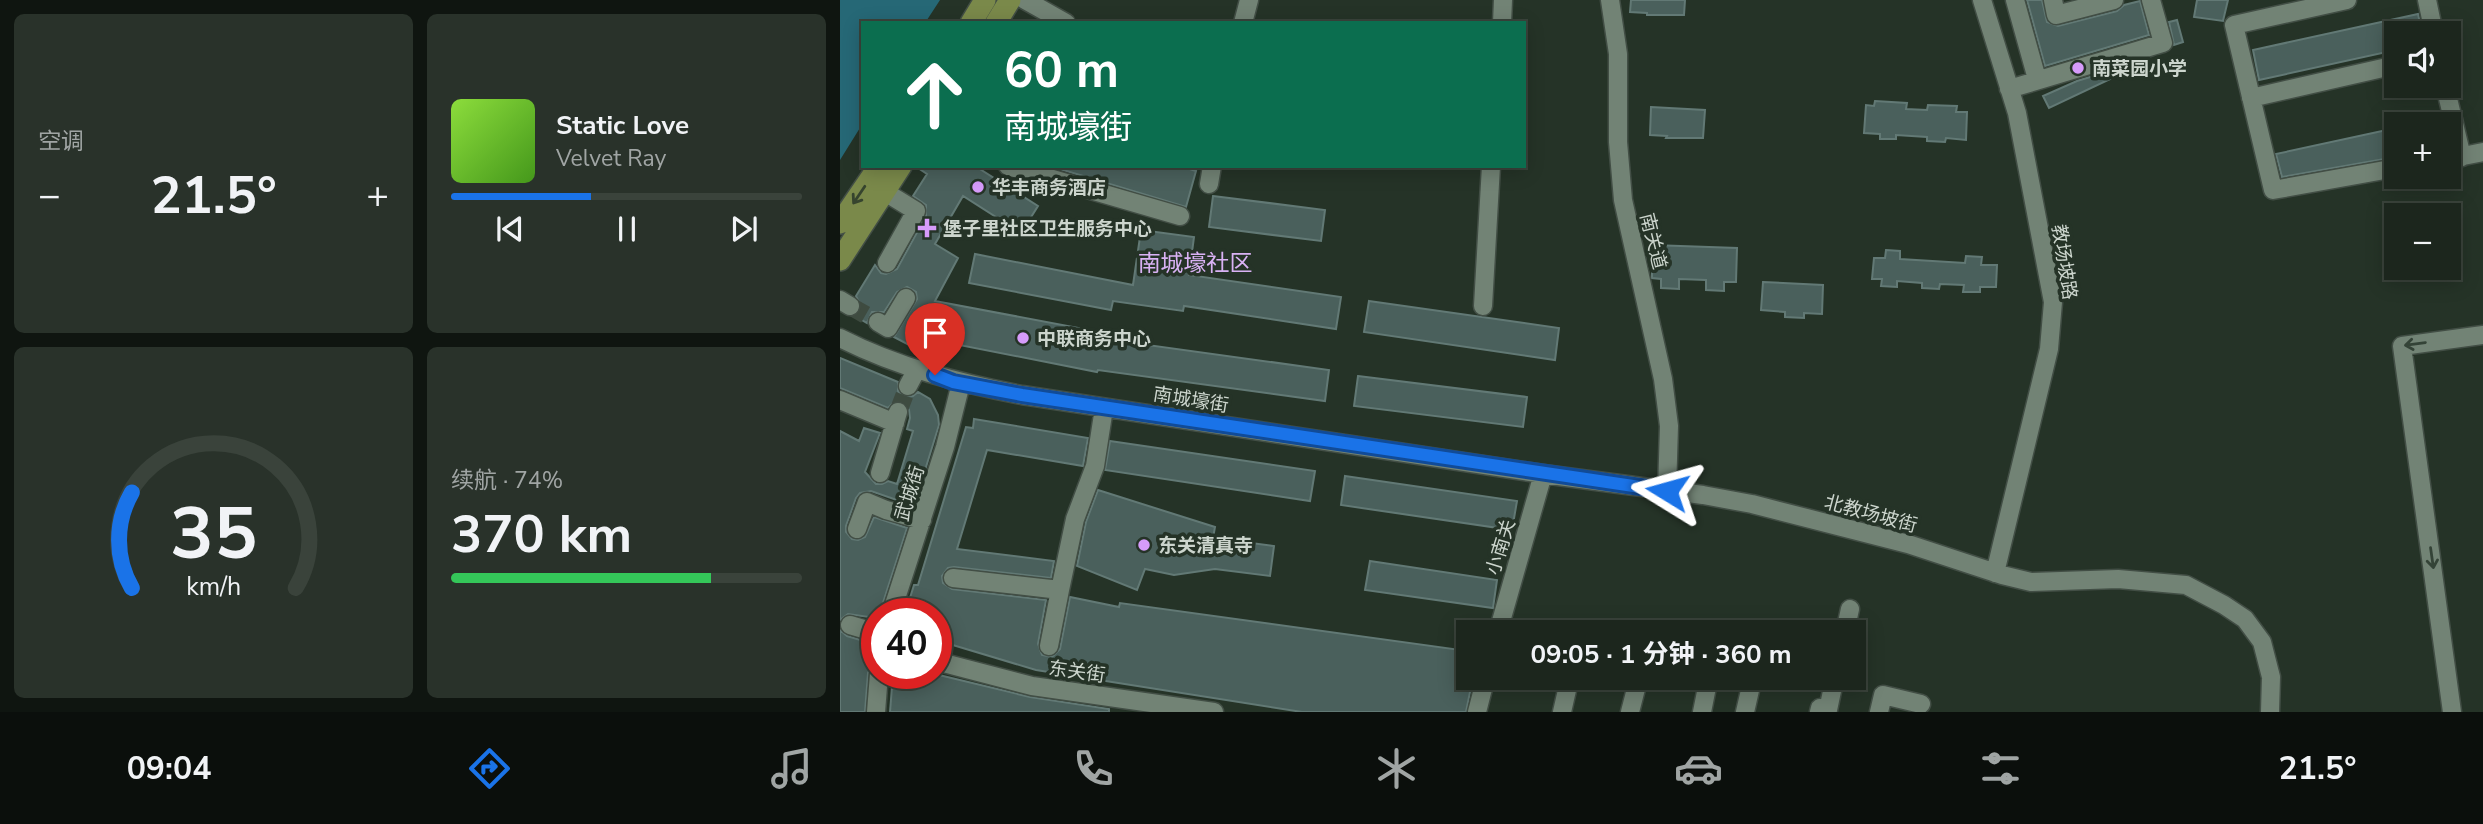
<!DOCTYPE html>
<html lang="zh">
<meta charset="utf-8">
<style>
:root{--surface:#1c261d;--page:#29322a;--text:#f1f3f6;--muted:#a0a5a4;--line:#3a433b;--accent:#1a73e8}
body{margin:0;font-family:"Nunito Sans","Noto Sans SC",sans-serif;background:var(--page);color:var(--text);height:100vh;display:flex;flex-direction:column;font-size:26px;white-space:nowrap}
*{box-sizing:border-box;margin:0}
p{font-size:23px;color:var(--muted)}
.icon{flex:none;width:38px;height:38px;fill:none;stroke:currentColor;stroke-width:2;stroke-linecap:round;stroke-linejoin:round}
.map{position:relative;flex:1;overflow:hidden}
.side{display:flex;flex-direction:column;gap:14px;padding:14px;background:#0f1510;width:840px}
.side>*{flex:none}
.top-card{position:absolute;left:21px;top:21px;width:665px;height:147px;border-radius:0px;box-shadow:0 4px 18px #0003,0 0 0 2px var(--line);background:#0b6e4f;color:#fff;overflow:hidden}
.buttons{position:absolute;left:1544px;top:21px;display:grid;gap:14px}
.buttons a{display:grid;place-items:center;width:77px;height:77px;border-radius:0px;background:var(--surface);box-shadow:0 4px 18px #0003,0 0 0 2px var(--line);font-size:35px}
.speed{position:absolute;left:21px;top:598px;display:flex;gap:14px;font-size:35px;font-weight:700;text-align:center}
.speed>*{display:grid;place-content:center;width:91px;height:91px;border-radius:50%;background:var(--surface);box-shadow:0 4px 18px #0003,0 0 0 2px var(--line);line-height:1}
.speed .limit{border:10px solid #d22;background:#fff;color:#111}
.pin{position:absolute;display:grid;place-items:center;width:60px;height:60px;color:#fff;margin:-72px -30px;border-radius:50% 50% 50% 0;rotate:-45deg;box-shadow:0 0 7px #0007}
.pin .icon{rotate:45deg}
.me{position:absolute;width:77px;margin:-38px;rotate:278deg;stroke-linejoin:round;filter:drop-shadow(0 0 5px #0008)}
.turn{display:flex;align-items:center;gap:24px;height:147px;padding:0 28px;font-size:32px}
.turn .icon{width:91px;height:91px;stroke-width:2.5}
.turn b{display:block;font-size:49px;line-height:60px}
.big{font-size:52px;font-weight:700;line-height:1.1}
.side .card{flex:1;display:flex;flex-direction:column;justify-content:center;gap:10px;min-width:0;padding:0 24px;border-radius:10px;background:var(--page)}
.side .dial{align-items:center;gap:0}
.dial svg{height:182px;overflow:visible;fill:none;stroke:var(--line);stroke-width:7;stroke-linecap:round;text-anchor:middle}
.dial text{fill:var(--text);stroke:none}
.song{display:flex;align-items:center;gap:21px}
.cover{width:84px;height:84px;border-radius:10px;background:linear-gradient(135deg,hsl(90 70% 55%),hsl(100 70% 35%))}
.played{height:7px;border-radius:4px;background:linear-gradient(90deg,var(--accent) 40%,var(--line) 40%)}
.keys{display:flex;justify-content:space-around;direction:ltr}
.heat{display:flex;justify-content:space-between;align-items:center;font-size:38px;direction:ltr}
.charge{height:10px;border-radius:5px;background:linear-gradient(90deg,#34c759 74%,var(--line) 0)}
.side .tiles{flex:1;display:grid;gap:14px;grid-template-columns:repeat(2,1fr)}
.trip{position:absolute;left:616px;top:620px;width:410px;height:70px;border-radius:0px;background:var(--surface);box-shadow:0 4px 18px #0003,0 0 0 2px var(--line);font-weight:700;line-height:70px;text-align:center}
.menu{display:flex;height:112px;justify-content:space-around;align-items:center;background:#0b0f0c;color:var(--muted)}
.menu .icon{width:49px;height:49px}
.menu .on{color:var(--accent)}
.menu b{font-size:32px;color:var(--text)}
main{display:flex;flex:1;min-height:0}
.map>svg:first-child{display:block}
.water{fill:#266876}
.building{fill:#4a605c;stroke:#627975;stroke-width:2}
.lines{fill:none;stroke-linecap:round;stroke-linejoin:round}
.minor-tunnel{stroke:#3e4b40;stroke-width:18;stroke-dasharray:18 9;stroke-linecap:butt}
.minor-casing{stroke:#424e45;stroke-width:21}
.major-casing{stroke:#424e45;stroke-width:24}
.minor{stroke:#728375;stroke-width:18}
.major{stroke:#7a894a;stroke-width:21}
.oneway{stroke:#36442e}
.oneway2{stroke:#344337}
.route-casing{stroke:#114b97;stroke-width:18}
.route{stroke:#1a73e8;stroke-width:12}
.poi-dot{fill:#d69bfa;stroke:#253327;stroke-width:2.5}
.labels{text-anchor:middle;stroke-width:7;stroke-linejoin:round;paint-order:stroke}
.poi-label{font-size:19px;font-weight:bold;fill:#ccd5cd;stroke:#253327;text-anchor:start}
.street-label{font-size:19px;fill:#ccd5cd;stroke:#253327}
.quarter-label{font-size:23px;fill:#d9b2f4;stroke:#253327}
</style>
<main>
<section class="side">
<div class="tiles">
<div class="card"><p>空调</p>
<div class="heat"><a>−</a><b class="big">21.5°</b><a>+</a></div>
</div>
<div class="card">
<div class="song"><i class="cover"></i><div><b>Static Love</b><p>Velvet Ray</p></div></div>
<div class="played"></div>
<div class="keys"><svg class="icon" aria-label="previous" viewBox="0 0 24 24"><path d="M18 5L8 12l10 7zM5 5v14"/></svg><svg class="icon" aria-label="pause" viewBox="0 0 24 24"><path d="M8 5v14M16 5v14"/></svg><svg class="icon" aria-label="next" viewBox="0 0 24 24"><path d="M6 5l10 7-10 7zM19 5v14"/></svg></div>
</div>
<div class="card dial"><svg viewBox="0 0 100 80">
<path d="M14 69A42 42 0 1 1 86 69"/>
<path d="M14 69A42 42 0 0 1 14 27" stroke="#1a73e8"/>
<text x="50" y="56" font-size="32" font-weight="700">35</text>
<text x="50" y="72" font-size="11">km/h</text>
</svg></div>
<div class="card"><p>续航 · 74%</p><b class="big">370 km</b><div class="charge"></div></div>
</div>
</section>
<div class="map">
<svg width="1643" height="712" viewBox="0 0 1643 712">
<rect width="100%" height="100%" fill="#253327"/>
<!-- water -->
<path class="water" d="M 0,0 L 100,0 L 85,23 L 23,23 L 23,123 L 0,160 Z"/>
<!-- building -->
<path class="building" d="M 791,0 L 845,0 L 844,15 L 807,15 L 807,13 L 790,12 Z
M 1187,0 L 1202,0 L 1207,22 L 1218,26 L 1277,11 L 1284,5 L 1300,1 L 1309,35 L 1205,66 Z
M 1357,0 L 1388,0 L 1383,21 L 1354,17 Z
M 1578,14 L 1582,33 L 1556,33 L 1556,50 L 1419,80 L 1413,50 Z
M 1337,20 L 1343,42 L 1334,45 L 1329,22 Z
M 1303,61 L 1304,63 L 1209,108 L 1203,96 L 1237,81 Z
M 1035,101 L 1067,103 L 1066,109 L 1087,110 L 1088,105 L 1117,106 L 1116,112 L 1127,112 L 1126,140 L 1106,138 L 1105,142 L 1087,141 L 1087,137 L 1056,135 L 1056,139 L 1040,139 L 1040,134 L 1024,133 L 1026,105 L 1034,106 Z
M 811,107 L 865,110 L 863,138 L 826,138 L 827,136 L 810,135 Z
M 1556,128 L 1556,157 L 1442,177 L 1436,154 Z
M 75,166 L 135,166 L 198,206 L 181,233 L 123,196 L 95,244 L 118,258 L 95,301 L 265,333 L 264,339 L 489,370 L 485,401 L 258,370 L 257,372 L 74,336 L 69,345 L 54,337 L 77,299 L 76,292 L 67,287 L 57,292 L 44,312 L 32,312 L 27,323 L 15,316 L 21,307 L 16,296 L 35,265 L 41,273 L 46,274 L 57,269 L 86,216 L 86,205 L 73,196 L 87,174 Z
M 210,166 L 340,166 L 356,171 L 346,207 Z
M 373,196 L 485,210 L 481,241 L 369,227 Z
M 301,230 L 354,237 L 349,275 L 501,297 L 496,329 L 344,306 L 343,311 L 273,301 L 271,310 L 129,283 L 135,254 L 293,285 Z
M 812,245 L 897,248 L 896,282 L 884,282 L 884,291 L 866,290 L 866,280 L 839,279 L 839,289 L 821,288 L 821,279 L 812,278 Z
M 1046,250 L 1060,251 L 1060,259 L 1125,263 L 1126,256 L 1142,257 L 1141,265 L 1157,265 L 1156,287 L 1140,287 L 1140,292 L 1123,292 L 1124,285 L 1100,284 L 1099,289 L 1082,288 L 1082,283 L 1057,281 L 1057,287 L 1041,286 L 1042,279 L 1032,279 L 1034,258 L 1045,258 Z
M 923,282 L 983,285 L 982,314 L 964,313 L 964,318 L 945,317 L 945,312 L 921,310 Z
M 529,301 L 719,328 L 715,360 L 524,332 Z
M 0,358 L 58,382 L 58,391 L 63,396 L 73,396 L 78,392 L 90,399 L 98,415 L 99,425 L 74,506 L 31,491 L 20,493 L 16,498 L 6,526 L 6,532 L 12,539 L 18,540 L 25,537 L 34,517 L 67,528 L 40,612 L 29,617 L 8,614 L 0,620 L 0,431 L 19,441 L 24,428 L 40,433 L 25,472 L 36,484 L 42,484 L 48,481 L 57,484 L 73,431 L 67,429 L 70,418 L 69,410 L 62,401 L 55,401 L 48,408 L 0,388 Z
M 518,376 L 687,397 L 683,427 L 514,406 Z
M 134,419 L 248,438 L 243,466 L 147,450 L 117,549 L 214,561 L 211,578 L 114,567 L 108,568 L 102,576 L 103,583 L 112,589 L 206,600 L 198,644 L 202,655 L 212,657 L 220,649 L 230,597 L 279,607 L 280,603 L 628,651 L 628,677 L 633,677 L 626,712 L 462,712 L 196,670 L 96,640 L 96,614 L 65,614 L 74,585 L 78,585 L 126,427 L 133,428 Z
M 270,441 L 475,471 L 470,501 L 265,470 Z
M 505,476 L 677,501 L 672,530 L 501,505 Z
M 258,490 L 375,527 L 373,538 L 434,546 L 430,576 L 375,569 L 334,575 L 305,569 L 297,590 L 237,566 L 246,522 Z
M 530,561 L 657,580 L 653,608 L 525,590 Z
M 0,630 L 7,636 L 34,644 L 32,665 L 28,673 L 25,712 L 0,712 Z
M 53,674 L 95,674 L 190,697 L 269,709 L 269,712 L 50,712 Z"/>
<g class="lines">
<!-- minor-tunnel -->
<path class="minor-tunnel" d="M 10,306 L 38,322
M 58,412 L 68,386"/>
<defs>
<path id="minor" d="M 185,0 L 226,23
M 770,0 L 778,54 L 778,142 L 783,200 L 823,379 L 829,426 L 827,491
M 1142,0 L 1177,113 L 1213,302 L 1209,349 L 1155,573
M 1175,0 L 1197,79
M 1213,0 L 1216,15 L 1274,0
M 1507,0 L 1394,25 L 1433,190 L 1556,168
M 1587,0 L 1594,33
M 403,23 L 409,0
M 662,23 L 663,0
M 1605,86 L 1622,157
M 1169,89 L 1323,43 L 1311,0
M 1411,98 L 1556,65
M 1608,159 L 1643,152
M 168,166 L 340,216
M 369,184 L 372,166
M 45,192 L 76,211 L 47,263
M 0,300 L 10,306
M 643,306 L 651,166
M 38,322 L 48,328 L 66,298
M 0,338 C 57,367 119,383 182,395 L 703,474 L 863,495 L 912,504 L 1068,544 L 1162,575 L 1191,582 L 1278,579 L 1346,585 L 1384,605 L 1405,619 L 1422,642 L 1431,677 L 1430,712
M 68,386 L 77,369
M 0,400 L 55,423
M 40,473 L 58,412
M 17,529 L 27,502 L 46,510 L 82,520
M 113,578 L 220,590 L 235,519 L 255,466 L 264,408
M 51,614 L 105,447 L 121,383
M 10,625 L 37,633
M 658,632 L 703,474
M 1005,632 L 1010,609
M 209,646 L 220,590
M 96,661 L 192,686 L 374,712
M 36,712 L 39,674
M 637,712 L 646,677
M 722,712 L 730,677
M 790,712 L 799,677
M 862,712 L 869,677
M 905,712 L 913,677
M 979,712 L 980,708 L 988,710 L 995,677
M 1039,712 L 1043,695 L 1081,704
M 1612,712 L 1562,346 L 1643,335"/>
<path id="major" d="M 131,23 L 145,0
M 156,23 L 170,0
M 0,223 L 39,166
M 0,260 L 61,166"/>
</defs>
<!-- minor casing -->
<use href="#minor" class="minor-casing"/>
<!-- major casing -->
<use href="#major" class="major-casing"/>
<!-- minor -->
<use href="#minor" class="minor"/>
<!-- major -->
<use href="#major" class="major"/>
</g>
<!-- one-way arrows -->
<defs><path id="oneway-shaft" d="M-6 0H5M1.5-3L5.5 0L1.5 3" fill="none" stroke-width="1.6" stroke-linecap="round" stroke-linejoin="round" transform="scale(1.75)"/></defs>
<use class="oneway" href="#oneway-shaft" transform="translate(19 195) rotate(124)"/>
<g class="oneway2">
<use href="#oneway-shaft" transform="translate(1575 344) rotate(172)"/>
<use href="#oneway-shaft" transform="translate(1592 558) rotate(82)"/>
</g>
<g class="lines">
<defs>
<path id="route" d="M 95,375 L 113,382 L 182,395 L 827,491"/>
</defs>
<!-- route casing -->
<use href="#route" class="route-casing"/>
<!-- route -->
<use href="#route" class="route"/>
</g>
<!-- markers -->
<g class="poi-dot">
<circle cx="1238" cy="68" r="7"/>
<circle cx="138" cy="187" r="7"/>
<path d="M83.5 217.5h7v7h7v7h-7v7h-7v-7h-7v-7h7z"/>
<circle cx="183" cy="338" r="7"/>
<circle cx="304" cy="545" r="7"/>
</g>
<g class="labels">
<!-- poi labels -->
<g class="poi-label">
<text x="1252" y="75">南菜园小学</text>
<text x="152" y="194">华丰商务酒店</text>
<text x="103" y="235">堡子里社区卫生服务中心</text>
<text x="197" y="345">中联商务中心</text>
<text x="318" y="552">东关清真寺</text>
</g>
<!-- street labels -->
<g class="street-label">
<text transform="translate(814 241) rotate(76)" y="7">南关道</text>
<text transform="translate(1225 262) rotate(81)" y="7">教场坡路</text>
<text transform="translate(351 399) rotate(9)" y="7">南城壕街</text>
<text transform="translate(69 493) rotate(-73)" y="7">武城街</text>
<text transform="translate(1031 513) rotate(15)" y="7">北教场坡街</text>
<text transform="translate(660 547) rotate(-73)" y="7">小南关</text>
<text transform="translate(237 671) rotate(8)" y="7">东关街</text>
</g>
<!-- quarter labels -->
<g class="quarter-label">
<text x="355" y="271">南城壕社区</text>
</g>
</g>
</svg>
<div class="buttons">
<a><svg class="icon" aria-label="sound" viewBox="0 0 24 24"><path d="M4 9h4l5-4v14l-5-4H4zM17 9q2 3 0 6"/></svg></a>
<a>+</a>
<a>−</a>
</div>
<div class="speed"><div class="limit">40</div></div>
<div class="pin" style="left:95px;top:375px;background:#d93025"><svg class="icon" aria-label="arrive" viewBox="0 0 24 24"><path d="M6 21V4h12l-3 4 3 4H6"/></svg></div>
<svg class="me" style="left:827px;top:491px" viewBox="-20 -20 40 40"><path d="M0-17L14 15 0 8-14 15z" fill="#1a73e8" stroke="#fff" stroke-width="4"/></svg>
<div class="trip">09:05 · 1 分钟 · 360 m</div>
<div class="top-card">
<div class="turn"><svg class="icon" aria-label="ahead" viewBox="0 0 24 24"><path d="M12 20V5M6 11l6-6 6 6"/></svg><div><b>60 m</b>南城壕街</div></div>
</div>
</div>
</main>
<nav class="menu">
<b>09:04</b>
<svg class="icon on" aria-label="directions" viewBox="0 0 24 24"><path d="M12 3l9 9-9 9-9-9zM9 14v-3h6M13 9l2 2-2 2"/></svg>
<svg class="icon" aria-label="music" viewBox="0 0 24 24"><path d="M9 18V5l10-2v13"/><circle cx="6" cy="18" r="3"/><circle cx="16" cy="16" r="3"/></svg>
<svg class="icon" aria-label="phone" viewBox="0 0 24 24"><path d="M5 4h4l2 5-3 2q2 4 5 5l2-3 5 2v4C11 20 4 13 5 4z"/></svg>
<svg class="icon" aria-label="climate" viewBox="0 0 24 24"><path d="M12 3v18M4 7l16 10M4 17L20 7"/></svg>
<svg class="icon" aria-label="car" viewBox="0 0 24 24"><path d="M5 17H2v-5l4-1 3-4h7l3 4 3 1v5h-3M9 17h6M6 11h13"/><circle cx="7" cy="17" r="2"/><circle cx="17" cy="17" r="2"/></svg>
<svg class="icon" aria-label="filters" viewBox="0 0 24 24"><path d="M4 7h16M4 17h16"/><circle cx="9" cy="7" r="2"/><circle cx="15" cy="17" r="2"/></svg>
<b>21.5°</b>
</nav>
